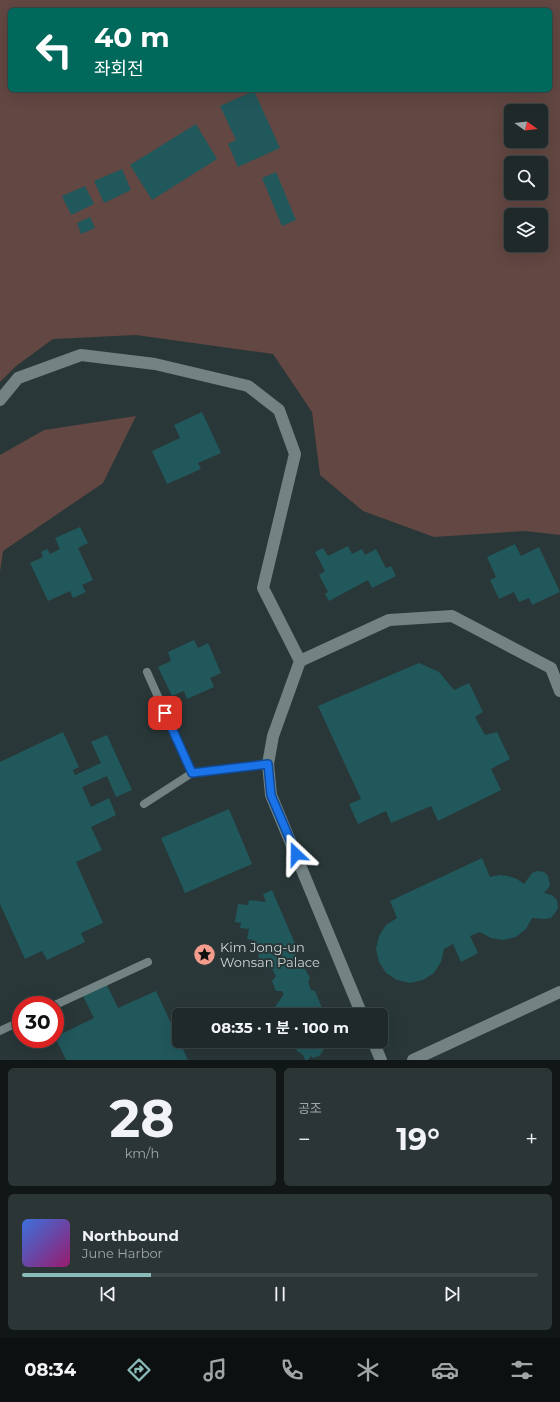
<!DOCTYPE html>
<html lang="ko">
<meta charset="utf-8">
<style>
:root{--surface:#1f292a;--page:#2c3536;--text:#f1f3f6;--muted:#a1a6a8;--line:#3c4547;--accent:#8bbbb9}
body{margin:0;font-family:Montserrat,"Noto Sans KR",sans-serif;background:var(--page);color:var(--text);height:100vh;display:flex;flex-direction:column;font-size:15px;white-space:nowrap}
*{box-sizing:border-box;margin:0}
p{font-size:13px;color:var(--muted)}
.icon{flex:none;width:22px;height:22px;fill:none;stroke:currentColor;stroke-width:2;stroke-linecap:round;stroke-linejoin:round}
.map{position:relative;height:1060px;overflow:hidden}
.drawer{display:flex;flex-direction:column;gap:8px;padding:8px;background:#111717;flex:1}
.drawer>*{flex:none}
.banner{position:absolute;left:8px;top:8px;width:544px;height:84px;border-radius:6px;box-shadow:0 4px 16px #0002,0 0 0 1px var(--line);background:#00695c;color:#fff;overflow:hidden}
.needle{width:26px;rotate:104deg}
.tools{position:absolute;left:504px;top:104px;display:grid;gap:8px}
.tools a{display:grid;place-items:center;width:44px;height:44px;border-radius:6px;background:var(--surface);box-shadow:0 4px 16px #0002,0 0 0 1px var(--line);font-size:20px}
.speed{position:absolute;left:12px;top:996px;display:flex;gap:8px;font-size:20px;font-weight:700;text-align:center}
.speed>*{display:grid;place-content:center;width:52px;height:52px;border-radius:50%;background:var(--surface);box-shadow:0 4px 16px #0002,0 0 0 1px var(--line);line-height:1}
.speed .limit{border:6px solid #d22;background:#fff;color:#111}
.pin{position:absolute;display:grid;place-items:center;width:34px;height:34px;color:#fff;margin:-17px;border-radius:8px;box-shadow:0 2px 6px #0006}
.me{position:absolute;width:44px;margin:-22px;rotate:337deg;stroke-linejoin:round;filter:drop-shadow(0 0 3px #0008)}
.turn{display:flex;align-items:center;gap:14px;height:84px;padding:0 20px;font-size:18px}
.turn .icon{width:52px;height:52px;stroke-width:2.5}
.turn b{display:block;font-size:28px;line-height:34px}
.big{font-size:30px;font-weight:700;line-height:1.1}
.drawer .card{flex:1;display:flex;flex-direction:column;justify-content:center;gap:6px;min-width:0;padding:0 14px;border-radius:6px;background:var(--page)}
.drawer .dial{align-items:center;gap:0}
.dial b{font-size:52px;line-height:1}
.song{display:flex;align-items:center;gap:12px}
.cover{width:48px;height:48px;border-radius:6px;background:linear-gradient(135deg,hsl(220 70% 55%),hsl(320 70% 35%))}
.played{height:4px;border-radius:2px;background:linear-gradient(90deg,var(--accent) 25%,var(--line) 25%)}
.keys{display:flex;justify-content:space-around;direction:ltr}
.heat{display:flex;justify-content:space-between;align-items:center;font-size:22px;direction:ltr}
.drawer .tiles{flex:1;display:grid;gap:8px;grid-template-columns:1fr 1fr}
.card:last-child{grid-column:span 2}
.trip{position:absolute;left:172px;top:1008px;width:216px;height:40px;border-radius:6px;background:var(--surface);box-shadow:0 4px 16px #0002,0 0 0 1px var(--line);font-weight:700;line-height:40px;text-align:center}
.tab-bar{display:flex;height:64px;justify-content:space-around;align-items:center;background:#0c1011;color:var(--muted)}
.tab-bar .icon{width:28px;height:28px}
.tab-bar .selected{color:var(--accent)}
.tab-bar b{font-size:18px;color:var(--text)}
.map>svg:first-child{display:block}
.green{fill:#624742;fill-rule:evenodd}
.building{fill:#21585c}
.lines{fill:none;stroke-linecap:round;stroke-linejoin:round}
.lane{stroke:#738384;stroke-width:8}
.street{stroke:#738384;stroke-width:12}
.route-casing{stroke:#114b97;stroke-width:10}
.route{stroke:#1a73e8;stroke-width:7}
.labels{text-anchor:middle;stroke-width:4;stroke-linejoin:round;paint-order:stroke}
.poi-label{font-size:13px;fill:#cdd5d6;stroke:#293738;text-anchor:start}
</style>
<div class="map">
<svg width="560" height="1060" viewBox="0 0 560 1060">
<rect width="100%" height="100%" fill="#293738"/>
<!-- green -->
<path class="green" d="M 0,0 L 560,0 L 560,535 L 525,531 L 434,537 L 363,511 L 320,475 L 312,412 L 273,354 L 136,335 L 53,339 L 16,366 L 0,382 ZM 10,10 L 550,10 L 550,90 L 10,90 ZM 511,111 L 541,111 L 541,141 L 511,141 ZM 511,163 L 541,163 L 541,193 L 511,193 ZM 511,215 L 541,215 L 541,245 L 511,245 Z
M 136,416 L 103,483 L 3,551 L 0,572 L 0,455 L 44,430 Z"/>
<!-- building -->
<path class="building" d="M 254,91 L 280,148 L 238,167 L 228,144 L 236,140 L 220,106 Z
M 196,124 L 217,159 L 152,200 L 130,165 Z
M 122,169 L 131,190 L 104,203 L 94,181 Z
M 276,172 L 296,220 L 282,226 L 262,178 Z
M 85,186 L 94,204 L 71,215 L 62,196 Z
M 90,217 L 95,228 L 81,234 L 77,223 Z
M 202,412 L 221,453 L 198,463 L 201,469 L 167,484 L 152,451 L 180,438 L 174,425 Z
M 80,527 L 88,543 L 78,548 L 93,580 L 82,585 L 86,592 L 73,598 L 70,591 L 48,601 L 30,563 L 43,557 L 41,552 L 47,549 L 50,554 L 60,549 L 55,538 Z
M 515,544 L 521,556 L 539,547 L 560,592 L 532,605 L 529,598 L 519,602 L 514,592 L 499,599 L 490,580 L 496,577 L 487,557 Z
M 348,546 L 352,554 L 362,549 L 365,555 L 376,549 L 386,568 L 391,566 L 396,576 L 372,588 L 368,580 L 329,601 L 325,594 L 328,592 L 319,575 L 325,571 L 315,552 L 323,548 L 328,556 Z
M 194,640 L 198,648 L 208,643 L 221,673 L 210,678 L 214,687 L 187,699 L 184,691 L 172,696 L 158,667 L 171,661 L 168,652 Z
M 419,663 L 439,672 L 454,690 L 469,683 L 483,712 L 475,717 L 485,735 L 497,732 L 510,759 L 491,769 L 501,790 L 438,821 L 431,806 L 391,823 L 386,811 L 358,824 L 349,804 L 361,799 L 318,706 Z
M 63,732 L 79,767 L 73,770 L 75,775 L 101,763 L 91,742 L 107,735 L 132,790 L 116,797 L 107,776 L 82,787 L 91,807 L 109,798 L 116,815 L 91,827 L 102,850 L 76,862 L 103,923 L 81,933 L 85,942 L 47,960 L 42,951 L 25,959 L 0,904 L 0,762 Z
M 229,809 L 252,864 L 185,893 L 161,838 Z
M 482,858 L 490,877 L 499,875 L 508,876 L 517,879 L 524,884 L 532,873 L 538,871 L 544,872 L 548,876 L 550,886 L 544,893 L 552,895 L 557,900 L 558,908 L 555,913 L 551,918 L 545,919 L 532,918 L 526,929 L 516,937 L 503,940 L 491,938 L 480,932 L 470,936 L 478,953 L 461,962 L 453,944 L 444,949 L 441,962 L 434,973 L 423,980 L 410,983 L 397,980 L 386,973 L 379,962 L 376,949 L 379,936 L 386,925 L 397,918 L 390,901 Z
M 272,890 L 299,953 L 295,955 L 300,967 L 304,967 L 310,978 L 308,982 L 311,990 L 315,991 L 325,1015 L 280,1015 L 283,1012 L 275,1007 L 284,994 L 282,991 L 276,991 L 272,981 L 276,976 L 272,969 L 266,968 L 267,961 L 258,960 L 259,952 L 252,951 L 254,940 L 247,939 L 249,929 L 240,928 L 241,923 L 235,922 L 238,904 L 248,905 L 249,900 L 266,902 L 263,894 Z
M 106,983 L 118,1008 L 156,991 L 188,1060 L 66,1060 L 55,1037 L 94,1018 L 82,994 Z
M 293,1041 L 327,1041 L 328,1044 L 319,1056 L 313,1058 L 311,1056 L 308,1060 L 305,1060 L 303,1055 L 296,1050 L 299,1045 Z"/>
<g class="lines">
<!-- lane -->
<path class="lane" d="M 147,672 L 192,773
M 144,804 L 192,773 L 268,764
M 55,1005 L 148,962
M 0,1031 L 21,1021"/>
<!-- street -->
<path class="street" d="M 0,400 L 18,378 L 81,355 L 155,364 L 248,386 L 279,410 L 295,454 L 263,588 L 300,661
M 362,1015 L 271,795 L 268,764 L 273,736 L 300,661 L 389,620 L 452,616 L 551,668 L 560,691
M 373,1041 L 381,1060
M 413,1060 L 560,992"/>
</g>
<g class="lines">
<defs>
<path id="route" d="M 165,713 L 192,773 L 268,764 L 271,795 L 296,854"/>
</defs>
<!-- route casing -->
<use href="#route" class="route-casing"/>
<!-- route -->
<use href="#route" class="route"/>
</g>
<!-- icons -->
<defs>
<symbol id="sight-disc" viewBox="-11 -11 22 22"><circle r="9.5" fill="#f49d8d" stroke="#293738"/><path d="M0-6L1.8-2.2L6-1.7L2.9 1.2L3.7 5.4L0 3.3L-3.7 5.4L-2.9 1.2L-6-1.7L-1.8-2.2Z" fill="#111"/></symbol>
</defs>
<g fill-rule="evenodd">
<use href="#sight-disc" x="192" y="942" width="25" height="25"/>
</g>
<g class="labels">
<!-- poi labels -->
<g class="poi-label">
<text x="220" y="952">Kim Jong-un<tspan x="220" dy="15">Wonsan Palace</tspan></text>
</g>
</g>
</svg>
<div class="tools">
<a><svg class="needle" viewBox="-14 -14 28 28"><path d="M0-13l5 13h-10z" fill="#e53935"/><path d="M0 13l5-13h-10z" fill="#a1a6a8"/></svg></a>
<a><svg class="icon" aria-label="search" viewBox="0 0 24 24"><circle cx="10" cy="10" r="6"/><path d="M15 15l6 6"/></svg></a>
<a><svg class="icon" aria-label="layers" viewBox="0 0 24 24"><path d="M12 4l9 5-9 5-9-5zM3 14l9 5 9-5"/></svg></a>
</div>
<div class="speed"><div class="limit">30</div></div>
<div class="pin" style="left:165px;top:713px;background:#d93025"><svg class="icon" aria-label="arrive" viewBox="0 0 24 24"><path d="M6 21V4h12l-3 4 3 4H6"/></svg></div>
<svg class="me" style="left:296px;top:854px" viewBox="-20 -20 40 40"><path d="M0-17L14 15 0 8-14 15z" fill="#1a73e8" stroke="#fff" stroke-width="4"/></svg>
<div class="trip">08:35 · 1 분 · 100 m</div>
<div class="banner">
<div class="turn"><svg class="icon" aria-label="left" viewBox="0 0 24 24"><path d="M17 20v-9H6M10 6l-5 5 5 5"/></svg><div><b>40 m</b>좌회전</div></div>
</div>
</div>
<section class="drawer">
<div class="tiles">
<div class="card dial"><b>28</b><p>km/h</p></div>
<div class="card"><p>공조</p>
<div class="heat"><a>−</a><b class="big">19°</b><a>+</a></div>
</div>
<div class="card">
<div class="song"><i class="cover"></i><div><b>Northbound</b><p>June Harbor</p></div></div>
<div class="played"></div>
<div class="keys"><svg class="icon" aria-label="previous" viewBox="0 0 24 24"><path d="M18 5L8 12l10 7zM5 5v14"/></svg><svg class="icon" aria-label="pause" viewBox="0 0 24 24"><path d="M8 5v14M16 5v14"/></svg><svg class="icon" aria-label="next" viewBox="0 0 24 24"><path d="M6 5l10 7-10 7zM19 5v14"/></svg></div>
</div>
</div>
</section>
<nav class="tab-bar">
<b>08:34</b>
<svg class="icon selected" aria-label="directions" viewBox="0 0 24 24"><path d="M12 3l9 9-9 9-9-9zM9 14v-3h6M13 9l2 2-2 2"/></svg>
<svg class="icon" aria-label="music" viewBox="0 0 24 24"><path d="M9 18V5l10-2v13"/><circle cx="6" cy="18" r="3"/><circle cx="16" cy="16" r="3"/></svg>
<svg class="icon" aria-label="phone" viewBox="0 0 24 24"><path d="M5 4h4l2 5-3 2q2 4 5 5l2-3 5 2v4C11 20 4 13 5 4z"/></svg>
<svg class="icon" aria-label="climate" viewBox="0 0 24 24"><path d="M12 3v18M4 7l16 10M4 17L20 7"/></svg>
<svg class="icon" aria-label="car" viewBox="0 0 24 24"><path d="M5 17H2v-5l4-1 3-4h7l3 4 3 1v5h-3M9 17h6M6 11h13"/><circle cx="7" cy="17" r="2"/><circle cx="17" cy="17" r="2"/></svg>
<svg class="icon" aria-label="filters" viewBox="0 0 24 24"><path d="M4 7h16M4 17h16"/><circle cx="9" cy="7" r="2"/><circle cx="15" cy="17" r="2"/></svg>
</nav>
